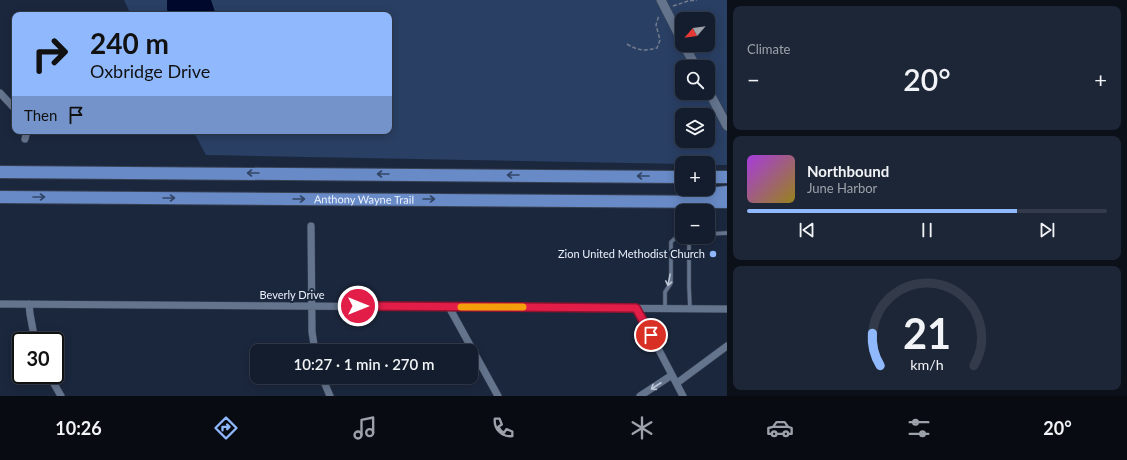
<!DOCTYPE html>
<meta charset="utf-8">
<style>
:root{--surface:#141d2e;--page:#1d2636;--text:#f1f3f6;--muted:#9da2aa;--line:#333b4a;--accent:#90b8fd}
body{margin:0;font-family:Lato,sans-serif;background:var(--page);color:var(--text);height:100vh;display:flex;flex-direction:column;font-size:15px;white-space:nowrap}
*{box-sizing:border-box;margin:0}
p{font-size:13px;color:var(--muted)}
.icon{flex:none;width:22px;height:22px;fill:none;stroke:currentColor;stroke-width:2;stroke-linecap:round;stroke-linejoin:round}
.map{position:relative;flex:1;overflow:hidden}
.details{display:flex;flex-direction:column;gap:6px;padding:6px;background:#0b1019;width:400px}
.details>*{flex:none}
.guide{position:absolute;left:12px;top:12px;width:380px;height:122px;border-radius:8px;box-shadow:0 2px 10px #0003,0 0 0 1px var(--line);background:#90b8fd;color:#111;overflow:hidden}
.needle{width:26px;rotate:242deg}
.tools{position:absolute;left:675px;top:12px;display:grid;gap:8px}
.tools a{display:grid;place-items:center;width:40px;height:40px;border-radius:8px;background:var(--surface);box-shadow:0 2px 10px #0003,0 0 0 1px var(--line);font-size:20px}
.speed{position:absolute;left:12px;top:332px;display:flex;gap:8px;font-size:20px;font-weight:700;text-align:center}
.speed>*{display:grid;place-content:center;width:52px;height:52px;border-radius:50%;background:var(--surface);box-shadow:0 2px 10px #0003,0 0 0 1px var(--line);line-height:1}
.speed .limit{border:2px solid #111;border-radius:6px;background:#fff;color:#111}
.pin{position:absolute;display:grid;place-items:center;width:34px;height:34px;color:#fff;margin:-17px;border:2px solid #fff;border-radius:50%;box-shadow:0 1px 4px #0007}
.me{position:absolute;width:44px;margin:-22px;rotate:90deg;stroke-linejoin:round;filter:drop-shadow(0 0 3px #0008)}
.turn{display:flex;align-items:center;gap:14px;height:84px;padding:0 12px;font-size:18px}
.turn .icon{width:52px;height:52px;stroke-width:2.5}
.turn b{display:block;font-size:28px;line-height:34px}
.then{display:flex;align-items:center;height:38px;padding:0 12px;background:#0003;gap:8px;font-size:15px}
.big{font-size:30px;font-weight:600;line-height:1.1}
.details .card{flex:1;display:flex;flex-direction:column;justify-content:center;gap:6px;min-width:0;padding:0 14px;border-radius:8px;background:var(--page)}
.details .dial{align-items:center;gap:0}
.dial svg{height:104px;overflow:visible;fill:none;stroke:var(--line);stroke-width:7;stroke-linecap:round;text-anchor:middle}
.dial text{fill:var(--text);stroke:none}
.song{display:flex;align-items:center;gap:12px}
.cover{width:48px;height:48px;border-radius:6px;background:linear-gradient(135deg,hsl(280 70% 55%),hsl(50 70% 35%))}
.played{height:4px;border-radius:2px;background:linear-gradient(90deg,var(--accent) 75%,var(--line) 75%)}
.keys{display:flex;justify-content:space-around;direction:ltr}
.heat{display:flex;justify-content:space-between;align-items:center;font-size:22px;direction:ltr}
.trip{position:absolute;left:250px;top:344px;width:228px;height:40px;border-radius:8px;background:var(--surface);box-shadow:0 2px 10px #0003,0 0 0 1px var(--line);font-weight:600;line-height:40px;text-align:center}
.tabs{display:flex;height:64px;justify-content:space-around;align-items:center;background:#080c12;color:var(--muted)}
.tabs .icon{width:28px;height:28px}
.tabs .selected{color:var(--accent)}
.tabs b{font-size:18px;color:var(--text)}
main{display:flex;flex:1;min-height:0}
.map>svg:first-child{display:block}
.green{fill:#293f63;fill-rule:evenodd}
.water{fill:#00092c}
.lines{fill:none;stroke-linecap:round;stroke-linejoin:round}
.service-casing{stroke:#384153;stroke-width:5}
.minor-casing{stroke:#384153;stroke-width:8}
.tertiary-casing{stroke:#384153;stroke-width:10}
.trunk-casing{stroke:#384153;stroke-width:14}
.path{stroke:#717b8c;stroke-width:1.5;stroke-dasharray:4 2;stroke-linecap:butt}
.service{stroke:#64748d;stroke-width:3.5}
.minor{stroke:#64748d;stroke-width:7}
.tertiary{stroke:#64748d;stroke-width:9}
.trunk{stroke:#688ac6;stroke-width:12}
.oneway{stroke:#324566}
.oneway2{stroke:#bcc6d6}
.route-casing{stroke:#92132f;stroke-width:10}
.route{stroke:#e11d48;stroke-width:7}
.slow{stroke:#f59e0b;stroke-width:7}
.poi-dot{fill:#90b8fd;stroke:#1b273d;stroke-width:1.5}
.labels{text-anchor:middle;stroke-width:4;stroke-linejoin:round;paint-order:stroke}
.street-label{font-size:11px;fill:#ebf2fe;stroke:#1b273d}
.poi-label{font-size:11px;fill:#ebf2fe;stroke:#1b273d;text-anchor:end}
</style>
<main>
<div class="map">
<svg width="727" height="396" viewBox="0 0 727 396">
<rect width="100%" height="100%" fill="#1b273d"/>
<!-- green -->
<path class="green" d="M 124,0 L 727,0 L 727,165 L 708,165 L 708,163 L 682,163 L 682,164 L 206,155 L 193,131 L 389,131 L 389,15 L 131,15 ZM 682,19 L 708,19 L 708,45 L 682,45 ZM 682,67 L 708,67 L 708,93 L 682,93 ZM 682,115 L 708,115 L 708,141 L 682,141 Z"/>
<!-- water -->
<path class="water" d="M 167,0 L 211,0 L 216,15 L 171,15 L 167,10 Z"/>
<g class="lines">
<defs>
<path id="service" d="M 708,234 L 727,233
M 689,237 L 689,286 L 690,309
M 665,308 L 665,292 L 671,283 L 671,242 L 681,233 L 682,234"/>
<path id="minor" d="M 0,93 L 15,109
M 25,139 L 27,131
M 311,226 L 312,332 L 315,351
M 0,304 L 727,309
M 29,304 L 30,314 L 35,341
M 449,307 L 498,396
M 637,308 L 683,396
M 49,375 L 61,396
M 322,377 L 330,396
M 677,383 L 727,346
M 640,396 L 672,375"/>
<path id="tertiary" d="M 661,0 L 682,41
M 684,45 L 696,67
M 708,90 L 727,126"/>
<g id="trunk">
<path d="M 0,172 L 682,177"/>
<path d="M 708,177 L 727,177"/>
<path d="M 700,195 L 727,192"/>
<path id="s1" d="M 0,197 L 727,202"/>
</g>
</defs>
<!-- service casing -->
<use href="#service" class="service-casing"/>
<!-- minor casing -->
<use href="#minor" class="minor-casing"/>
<!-- tertiary casing -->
<use href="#tertiary" class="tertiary-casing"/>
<!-- trunk casing -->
<use href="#trunk" class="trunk-casing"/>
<!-- path -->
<path class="path" d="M 673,6 L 688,1 L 697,0
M 627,44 C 638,51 645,51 657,48 L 660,40 L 656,25 L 659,15"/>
<!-- service -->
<use href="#service" class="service"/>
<!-- minor -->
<use href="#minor" class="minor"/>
<!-- tertiary -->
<use href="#tertiary" class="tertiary"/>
<!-- trunk -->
<use href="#trunk" class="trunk"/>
</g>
<!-- one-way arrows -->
<defs><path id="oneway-shaft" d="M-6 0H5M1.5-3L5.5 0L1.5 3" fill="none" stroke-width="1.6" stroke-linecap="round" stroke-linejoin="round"/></defs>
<g class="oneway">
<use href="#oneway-shaft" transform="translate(253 173) rotate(-180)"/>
<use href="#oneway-shaft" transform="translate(383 174) rotate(-180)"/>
<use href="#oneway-shaft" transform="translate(513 175) rotate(-180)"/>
<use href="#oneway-shaft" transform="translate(643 176) rotate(-180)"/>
<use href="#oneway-shaft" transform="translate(39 197)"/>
<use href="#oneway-shaft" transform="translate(169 198)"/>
<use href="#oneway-shaft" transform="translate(299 199)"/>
<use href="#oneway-shaft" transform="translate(429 199)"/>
</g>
<g class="oneway2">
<use href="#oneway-shaft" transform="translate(669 280) rotate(101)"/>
<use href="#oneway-shaft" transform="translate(656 386) rotate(147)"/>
</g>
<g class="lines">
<defs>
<path id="route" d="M 358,306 L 636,308 L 651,335"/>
</defs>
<!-- route casing -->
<use href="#route" class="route-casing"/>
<!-- route -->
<use href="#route" class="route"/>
<!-- slow -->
<path class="slow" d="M 461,307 L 523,307"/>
</g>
<!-- markers -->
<circle class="poi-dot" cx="713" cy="254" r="4"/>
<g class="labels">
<!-- street labels -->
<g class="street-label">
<text dy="4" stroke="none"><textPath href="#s1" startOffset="364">Anthony Wayne Trail</textPath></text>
<text x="292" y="299">Beverly Drive</text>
</g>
<!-- poi labels -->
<g class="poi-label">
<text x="705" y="258">Zion United Methodist Church</text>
</g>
</g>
</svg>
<div class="tools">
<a><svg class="needle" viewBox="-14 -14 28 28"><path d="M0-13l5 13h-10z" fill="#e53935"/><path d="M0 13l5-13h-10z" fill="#9da2aa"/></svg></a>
<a><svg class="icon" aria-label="search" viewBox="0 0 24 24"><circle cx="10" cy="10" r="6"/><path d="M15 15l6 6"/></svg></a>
<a><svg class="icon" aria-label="layers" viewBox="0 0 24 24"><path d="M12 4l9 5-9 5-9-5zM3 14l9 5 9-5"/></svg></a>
<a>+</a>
<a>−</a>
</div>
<div class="speed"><div class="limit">30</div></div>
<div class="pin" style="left:651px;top:335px;background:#d93025"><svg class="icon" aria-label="arrive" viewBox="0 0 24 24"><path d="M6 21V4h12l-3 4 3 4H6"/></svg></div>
<svg class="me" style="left:358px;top:306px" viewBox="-20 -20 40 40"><circle r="17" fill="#e11d48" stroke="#fff" stroke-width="3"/><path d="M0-11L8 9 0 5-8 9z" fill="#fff"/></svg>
<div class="trip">10:27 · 1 min · 270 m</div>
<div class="guide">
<div class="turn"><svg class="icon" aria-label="right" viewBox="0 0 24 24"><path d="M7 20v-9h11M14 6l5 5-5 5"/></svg><div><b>240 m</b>Oxbridge Drive</div></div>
<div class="then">Then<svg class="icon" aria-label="arrive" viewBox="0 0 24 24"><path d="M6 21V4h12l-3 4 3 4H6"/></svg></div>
</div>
</div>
<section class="details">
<div class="card"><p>Climate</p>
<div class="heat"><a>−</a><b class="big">20°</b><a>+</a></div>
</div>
<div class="card">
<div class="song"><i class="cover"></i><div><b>Northbound</b><p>June Harbor</p></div></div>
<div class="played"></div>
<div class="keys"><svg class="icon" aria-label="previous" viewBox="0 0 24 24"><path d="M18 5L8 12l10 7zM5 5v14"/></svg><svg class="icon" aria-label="pause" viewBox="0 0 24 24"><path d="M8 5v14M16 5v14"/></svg><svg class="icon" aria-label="next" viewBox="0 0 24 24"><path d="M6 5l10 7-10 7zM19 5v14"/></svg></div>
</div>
<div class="card dial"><svg viewBox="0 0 100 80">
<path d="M14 69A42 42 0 1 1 86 69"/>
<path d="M14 69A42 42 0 0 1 8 44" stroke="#90b8fd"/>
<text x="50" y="56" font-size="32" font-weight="700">21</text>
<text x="50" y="72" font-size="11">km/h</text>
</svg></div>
</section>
</main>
<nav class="tabs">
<b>10:26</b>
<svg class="icon selected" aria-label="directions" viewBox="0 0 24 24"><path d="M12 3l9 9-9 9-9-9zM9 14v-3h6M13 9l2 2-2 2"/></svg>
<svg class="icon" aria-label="music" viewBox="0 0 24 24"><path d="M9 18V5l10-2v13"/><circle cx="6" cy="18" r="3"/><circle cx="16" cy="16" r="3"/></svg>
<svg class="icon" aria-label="phone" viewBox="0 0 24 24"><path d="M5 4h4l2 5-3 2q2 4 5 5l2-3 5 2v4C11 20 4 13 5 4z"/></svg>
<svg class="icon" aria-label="climate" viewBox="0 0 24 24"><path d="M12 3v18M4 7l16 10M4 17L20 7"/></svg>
<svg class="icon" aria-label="car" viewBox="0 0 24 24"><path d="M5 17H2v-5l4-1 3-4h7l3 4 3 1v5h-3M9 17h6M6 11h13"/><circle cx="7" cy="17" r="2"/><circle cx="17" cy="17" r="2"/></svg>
<svg class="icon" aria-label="filters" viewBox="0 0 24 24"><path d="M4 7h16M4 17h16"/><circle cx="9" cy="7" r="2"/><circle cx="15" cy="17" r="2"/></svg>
<b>20°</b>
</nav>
